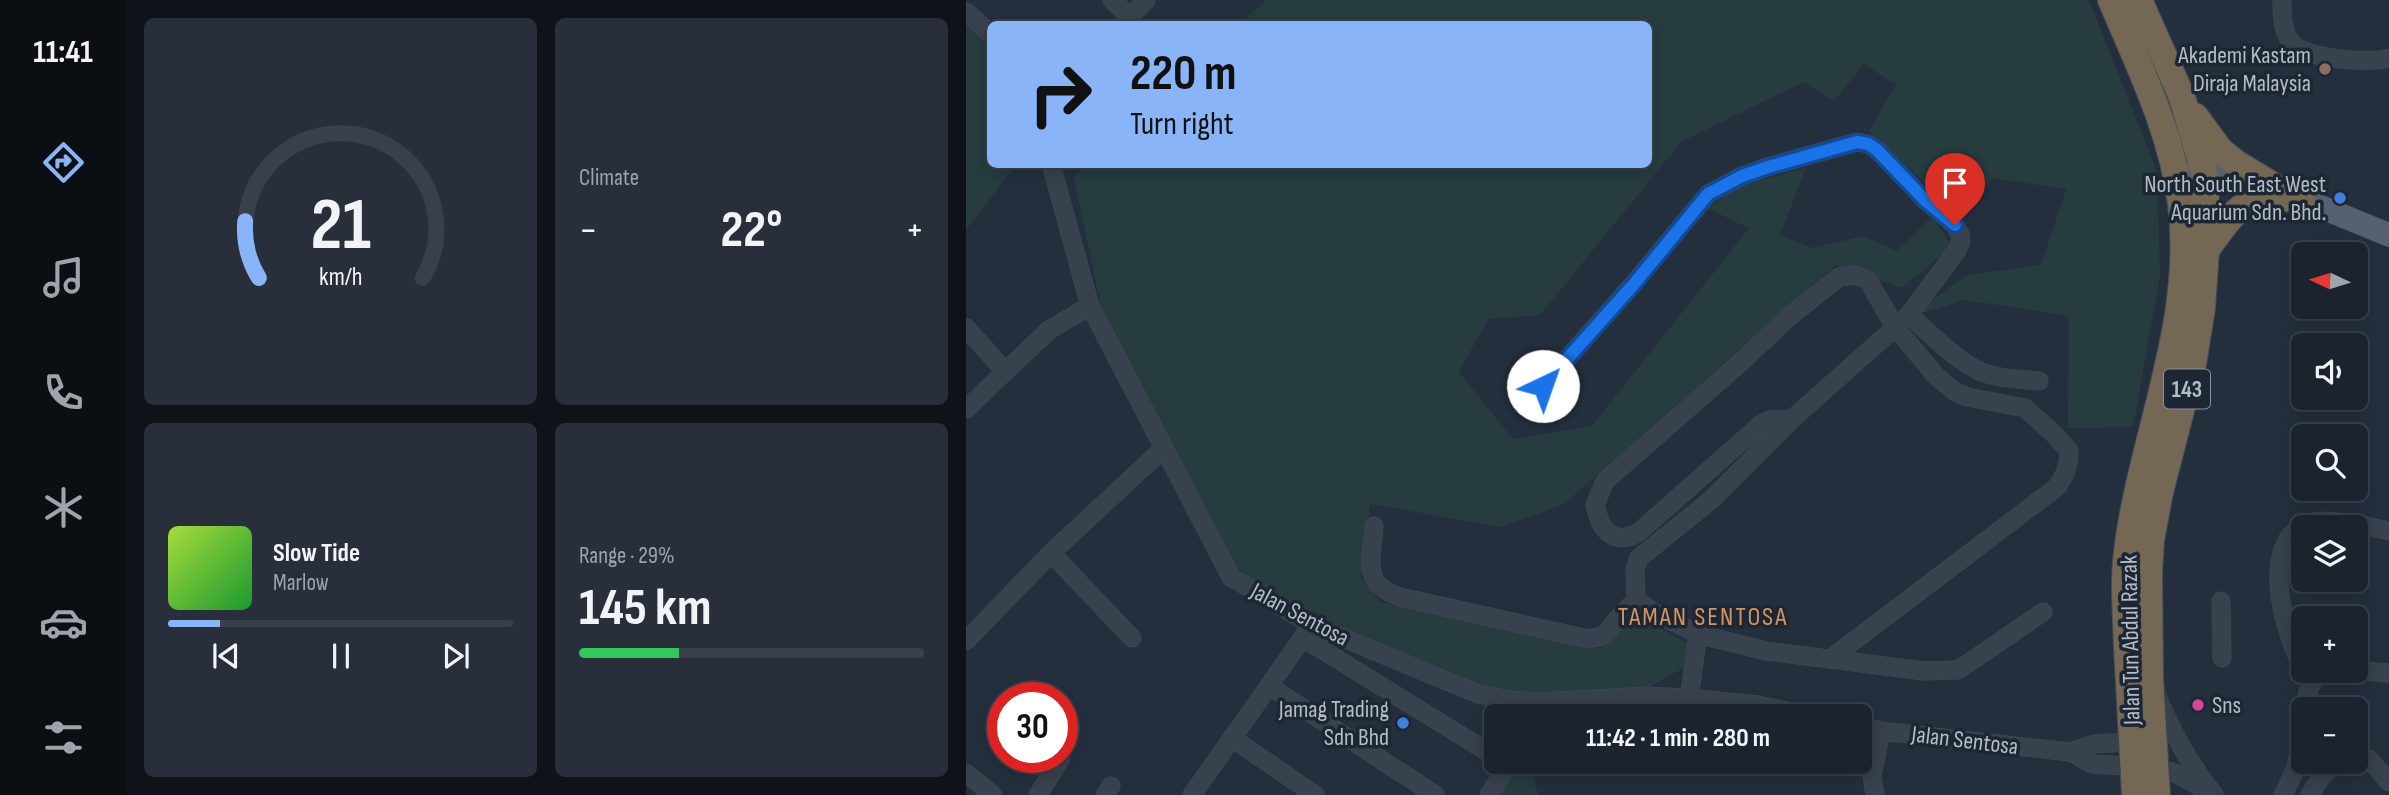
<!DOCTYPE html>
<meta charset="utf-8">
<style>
:root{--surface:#1b232e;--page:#282f3a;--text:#f1f3f6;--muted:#a0a4aa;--line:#39404a;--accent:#8ab4f8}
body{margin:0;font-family:"Sofia Sans Condensed",sans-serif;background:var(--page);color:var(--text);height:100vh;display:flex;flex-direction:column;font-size:26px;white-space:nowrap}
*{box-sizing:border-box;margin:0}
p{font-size:23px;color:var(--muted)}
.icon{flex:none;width:38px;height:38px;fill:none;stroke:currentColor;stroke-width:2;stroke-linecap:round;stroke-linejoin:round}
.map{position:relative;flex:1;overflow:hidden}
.drawer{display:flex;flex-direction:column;gap:18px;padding:18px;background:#0f1319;width:840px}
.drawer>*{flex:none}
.guide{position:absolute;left:21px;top:21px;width:665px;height:147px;border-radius:10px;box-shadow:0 4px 18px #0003,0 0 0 2px var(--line);background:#8ab4f8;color:#111;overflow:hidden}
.needle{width:46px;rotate:274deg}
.controls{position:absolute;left:1325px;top:242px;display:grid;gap:14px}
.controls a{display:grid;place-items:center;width:77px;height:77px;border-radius:10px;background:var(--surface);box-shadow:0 4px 18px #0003,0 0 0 2px var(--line);font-size:35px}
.speed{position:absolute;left:21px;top:682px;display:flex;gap:14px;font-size:35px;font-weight:700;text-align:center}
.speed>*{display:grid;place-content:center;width:91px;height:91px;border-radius:50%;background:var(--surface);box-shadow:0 4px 18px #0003,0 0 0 2px var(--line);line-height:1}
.speed .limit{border:10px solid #d22;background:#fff;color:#111}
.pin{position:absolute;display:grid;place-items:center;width:60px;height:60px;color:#fff;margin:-72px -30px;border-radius:50% 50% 50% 0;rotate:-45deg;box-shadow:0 0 7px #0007}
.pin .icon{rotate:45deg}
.me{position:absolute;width:77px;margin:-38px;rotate:42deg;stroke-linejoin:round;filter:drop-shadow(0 0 5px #0008)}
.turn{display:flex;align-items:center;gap:24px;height:147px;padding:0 28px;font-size:32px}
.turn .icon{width:91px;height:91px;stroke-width:2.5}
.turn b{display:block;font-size:49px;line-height:60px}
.big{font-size:52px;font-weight:700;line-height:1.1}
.drawer .tile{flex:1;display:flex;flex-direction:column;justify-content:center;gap:10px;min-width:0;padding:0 24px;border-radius:10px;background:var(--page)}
.drawer .dial{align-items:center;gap:0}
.dial svg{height:182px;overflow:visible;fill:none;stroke:var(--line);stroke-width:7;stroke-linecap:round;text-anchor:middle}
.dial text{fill:var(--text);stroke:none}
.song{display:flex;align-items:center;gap:21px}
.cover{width:84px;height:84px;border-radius:10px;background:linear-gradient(135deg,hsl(80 70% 55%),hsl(130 70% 35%))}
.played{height:7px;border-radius:4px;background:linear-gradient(90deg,var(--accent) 15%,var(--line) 15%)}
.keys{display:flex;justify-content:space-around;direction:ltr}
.heat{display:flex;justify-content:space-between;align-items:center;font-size:38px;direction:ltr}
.charge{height:10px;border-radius:5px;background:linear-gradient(90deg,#34c759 29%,var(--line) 0)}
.drawer .tiles{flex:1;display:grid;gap:18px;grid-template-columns:repeat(2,1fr)}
.trip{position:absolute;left:518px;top:704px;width:388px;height:70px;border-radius:10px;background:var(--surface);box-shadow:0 4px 18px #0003,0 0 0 2px var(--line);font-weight:700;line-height:70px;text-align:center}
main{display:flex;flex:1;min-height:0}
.dock{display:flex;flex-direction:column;width:126px;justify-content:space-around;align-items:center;background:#0b0e12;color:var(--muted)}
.dock .icon{width:49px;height:49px}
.dock .active{color:var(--accent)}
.dock b{font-size:32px;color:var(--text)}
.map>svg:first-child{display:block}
.green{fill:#263c3f}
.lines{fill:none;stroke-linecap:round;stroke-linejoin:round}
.minor-casing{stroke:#414a57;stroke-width:19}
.major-casing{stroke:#414a57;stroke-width:24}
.highway-casing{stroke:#434c59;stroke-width:28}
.minor{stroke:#38414e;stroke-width:18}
.major{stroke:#56606e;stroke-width:23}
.highway{stroke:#746855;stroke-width:26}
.route-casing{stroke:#114b97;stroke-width:18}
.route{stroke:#1a73e8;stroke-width:12}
.education-dot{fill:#8d6e63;stroke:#1d2633;stroke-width:2.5}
.shop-dot{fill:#3f7fe0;stroke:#1d2633;stroke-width:2.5}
.hotel-dot{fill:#d1479c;stroke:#1d2633;stroke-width:2.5}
.labels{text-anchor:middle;stroke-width:7;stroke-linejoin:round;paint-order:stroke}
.shield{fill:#1d2633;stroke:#878f9c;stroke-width:2}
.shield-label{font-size:23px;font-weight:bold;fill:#b4bcc9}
.poi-label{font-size:24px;fill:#b4bcc9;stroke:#1d2633;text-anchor:end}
.street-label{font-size:24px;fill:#b4bcc9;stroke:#1d2633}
.neighbourhood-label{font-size:26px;letter-spacing:2px;fill:#d59563;stroke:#1d2633}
</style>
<main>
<nav class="dock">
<b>11:41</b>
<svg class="icon active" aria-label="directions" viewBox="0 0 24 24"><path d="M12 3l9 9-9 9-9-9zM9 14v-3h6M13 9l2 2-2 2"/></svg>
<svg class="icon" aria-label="music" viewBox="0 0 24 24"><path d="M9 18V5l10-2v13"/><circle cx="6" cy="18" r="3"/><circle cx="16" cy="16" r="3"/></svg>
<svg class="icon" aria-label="phone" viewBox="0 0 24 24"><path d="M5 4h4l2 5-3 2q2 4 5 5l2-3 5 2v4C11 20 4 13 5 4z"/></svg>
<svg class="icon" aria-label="climate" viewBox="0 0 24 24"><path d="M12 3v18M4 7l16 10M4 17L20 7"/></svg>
<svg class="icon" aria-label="car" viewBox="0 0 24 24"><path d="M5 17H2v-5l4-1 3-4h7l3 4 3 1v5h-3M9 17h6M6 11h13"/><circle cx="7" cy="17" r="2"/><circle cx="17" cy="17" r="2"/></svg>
<svg class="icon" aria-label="filters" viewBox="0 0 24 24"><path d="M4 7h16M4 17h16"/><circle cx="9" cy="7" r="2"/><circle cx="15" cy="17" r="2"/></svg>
</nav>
<section class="drawer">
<div class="tiles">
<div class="tile dial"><svg viewBox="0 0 100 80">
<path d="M14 69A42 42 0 1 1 86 69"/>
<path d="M14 69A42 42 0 0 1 8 44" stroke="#8ab4f8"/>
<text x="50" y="56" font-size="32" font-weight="700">21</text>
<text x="50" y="72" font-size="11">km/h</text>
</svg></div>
<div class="tile"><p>Climate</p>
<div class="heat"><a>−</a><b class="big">22°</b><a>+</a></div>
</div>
<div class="tile">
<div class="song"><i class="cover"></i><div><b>Slow Tide</b><p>Marlow</p></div></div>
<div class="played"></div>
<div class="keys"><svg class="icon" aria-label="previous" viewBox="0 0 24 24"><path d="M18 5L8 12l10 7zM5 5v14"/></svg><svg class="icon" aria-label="pause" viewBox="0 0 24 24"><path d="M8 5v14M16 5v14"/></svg><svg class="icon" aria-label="next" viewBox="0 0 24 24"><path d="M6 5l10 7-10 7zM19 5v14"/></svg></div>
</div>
<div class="tile"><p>Range · 29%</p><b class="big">145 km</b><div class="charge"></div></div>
</div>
</section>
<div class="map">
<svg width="1423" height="795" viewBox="0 0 1423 795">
<rect width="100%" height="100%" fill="#242f3e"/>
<!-- green -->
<path class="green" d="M 300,0 L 1123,0 L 1191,172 L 1194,276 L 1167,427 L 1102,428 L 1103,316 L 999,300 L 960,312 L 955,312 L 957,307 L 1001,275 L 1075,265 L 1100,189 L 1027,178 L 998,220 L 903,131 L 930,85 L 898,64 L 868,101 L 837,82 L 715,142 L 574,315 L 522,319 L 493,372 L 547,439 L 626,426 L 783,228 L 741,208 L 776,185 L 840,168 L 814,235 L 846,248 L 898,236 L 931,251 L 966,217 L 986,246 L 936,288 L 870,265 L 598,504 L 536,527 L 404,504 L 395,578 L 414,602 L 634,649 L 670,614 L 722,644 L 717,668 L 685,686 L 574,695 L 516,687 L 348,615 L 272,570 L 139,326 L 108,177 L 121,164 L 682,164 L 682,24 L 273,24 Z
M 0,23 L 24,38 L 24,164 L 50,165 L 0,230 Z
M 551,761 L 564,761 L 572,795 L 529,795 Z"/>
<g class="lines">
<defs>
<path id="minor" d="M 146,0 L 164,17
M 1316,0 C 1316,13 1316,33 1326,43 C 1339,59 1404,64 1423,58
M 0,12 L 24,33
M 157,24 L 180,0
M 85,164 L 124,306 L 265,577 L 346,625 L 512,694 L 543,700 L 571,702 L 682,696 L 723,698 L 792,705 L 845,716
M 943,315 C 964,333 992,363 1018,373 C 1034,379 1055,379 1073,381
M 0,328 L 39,371
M 577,386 L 668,283 L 742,194 L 776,176 L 801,167 L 891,142 L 902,144 L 911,150 L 960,201 L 989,225 L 994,234 L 995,241 L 991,250 L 943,315 L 825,420 L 745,500 L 673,558 L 669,569 L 670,600 L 687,612 L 732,634 L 800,651 L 958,671 L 992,670 L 1077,612
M 0,409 L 83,330 L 124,306
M 825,420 L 804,420 L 794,425 L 673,532 C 648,547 634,530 629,505 L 639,481 L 775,362 L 824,316 L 873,277 L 889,275 L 902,280 L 929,327 L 970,376 L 988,391 L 1001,397 L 1059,408 L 1089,435 L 1103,451 C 1103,466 1099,475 1091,487 L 864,659
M 408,526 C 406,561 394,583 434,597 L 618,638 C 641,640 640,631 654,616 C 659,611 665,605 670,600
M 85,553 L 166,638
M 1255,601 L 1256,658
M 337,638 L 530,757
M 0,641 L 85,553 L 198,448
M 1337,667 C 1317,633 1292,539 1343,523 C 1362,517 1403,527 1423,531
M 1390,670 L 1423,673
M 303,686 L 469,795
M 1190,694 C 1206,732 1222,762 1248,795
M 723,698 L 732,634
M 1339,709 C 1341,691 1344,676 1363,670
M 894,726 L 915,731 L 1104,752 L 1126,764 L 1176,767
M 266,738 L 349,795
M 1104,752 L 1128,744 L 1166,742
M 1390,758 L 1403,759 L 1423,782
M 1189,770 L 1207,772 L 1238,789
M 0,773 L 27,795
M 72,795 L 95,758
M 139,795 L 145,786
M 226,795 L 343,629
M 523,795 L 542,765 L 536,761
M 909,795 L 906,776 L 915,731
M 1317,795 L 1330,768 L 1337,728
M 1344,795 C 1354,778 1359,767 1379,761"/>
<path id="major" d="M 1210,176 L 1255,171 L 1289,180
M 1321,193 L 1423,235"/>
<path id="highway" d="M 1145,0 C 1173,66 1206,132 1215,204 C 1230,324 1175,436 1161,552 C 1157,583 1160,616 1161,647 C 1164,696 1166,746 1169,795
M 1173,0 L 1216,97 L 1238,172 L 1240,201 L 1240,250 L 1236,308 L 1227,364 L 1194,492 L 1185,540 L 1183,572 L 1184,677 L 1191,795
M 1229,116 L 1254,150 L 1270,163 L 1316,191
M 1240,250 C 1255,231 1271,201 1297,198 C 1309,196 1324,199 1336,200"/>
</defs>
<!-- minor casing -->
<use href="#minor" class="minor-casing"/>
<!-- major casing -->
<use href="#major" class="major-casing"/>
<!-- highway casing -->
<use href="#highway" class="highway-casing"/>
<!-- minor -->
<use href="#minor" class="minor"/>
<!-- major -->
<use href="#major" class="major"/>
<!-- highway -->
<use href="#highway" class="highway"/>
</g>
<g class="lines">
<defs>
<path id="route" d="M 577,386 L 668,284 L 742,194 L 776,176 L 802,167 L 891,142 L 902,144 L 911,150 L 960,201 L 989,225"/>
</defs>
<!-- route casing -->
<use href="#route" class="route-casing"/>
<!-- route -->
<use href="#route" class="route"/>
</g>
<!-- markers -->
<circle class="education-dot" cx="1359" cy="69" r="7"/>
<g class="shop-dot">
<circle cx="1374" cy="198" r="7"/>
<circle cx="437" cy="723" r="7"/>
</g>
<circle class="hotel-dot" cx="1232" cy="705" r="7"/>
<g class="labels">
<!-- shield labels -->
<rect class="shield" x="1198" y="369.5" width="46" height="39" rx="5"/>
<g class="shield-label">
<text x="1221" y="397">143</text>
</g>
<!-- poi labels -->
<g class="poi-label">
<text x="1345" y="63">Akademi Kastam<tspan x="1345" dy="28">Diraja Malaysia</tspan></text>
<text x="1360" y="192">North South East West<tspan x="1360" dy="28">Aquarium Sdn. Bhd.</tspan></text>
<text x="1246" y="713" text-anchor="start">Sns</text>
<text x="423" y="717">Jamag Trading<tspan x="423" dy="28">Sdn Bhd</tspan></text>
</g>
<!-- street labels -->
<g class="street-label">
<text transform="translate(334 614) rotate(28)" y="8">Jalan Sentosa</text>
<text transform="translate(1164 640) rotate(-91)" y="8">Jalan Tun Abdul Razak</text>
<text transform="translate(999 740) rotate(7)" y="8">Jalan Sentosa</text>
</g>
<!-- neighbourhood labels -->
<g class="neighbourhood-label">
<text x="737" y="625">TAMAN SENTOSA</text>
</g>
</g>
</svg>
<div class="controls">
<a><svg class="needle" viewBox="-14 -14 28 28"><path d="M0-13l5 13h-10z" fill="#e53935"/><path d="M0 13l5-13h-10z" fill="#a0a4aa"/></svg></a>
<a><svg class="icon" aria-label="sound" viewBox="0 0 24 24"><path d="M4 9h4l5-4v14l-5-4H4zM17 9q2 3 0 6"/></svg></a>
<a><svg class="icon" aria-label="search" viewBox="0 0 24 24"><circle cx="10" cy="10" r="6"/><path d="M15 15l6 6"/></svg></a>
<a><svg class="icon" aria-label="layers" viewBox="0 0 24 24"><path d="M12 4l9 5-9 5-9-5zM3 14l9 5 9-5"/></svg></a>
<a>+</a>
<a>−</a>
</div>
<div class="speed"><div class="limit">30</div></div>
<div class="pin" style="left:989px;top:225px;background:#d93025"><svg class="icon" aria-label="arrive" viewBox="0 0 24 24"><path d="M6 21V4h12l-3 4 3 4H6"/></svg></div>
<svg class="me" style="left:577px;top:386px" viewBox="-20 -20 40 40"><circle r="19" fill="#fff"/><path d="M0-13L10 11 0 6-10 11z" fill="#1a73e8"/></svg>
<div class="trip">11:42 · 1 min · 280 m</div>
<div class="guide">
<div class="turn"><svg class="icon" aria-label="right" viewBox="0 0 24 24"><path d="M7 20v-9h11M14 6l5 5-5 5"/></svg><div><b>220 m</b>Turn right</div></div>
</div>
</div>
</main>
